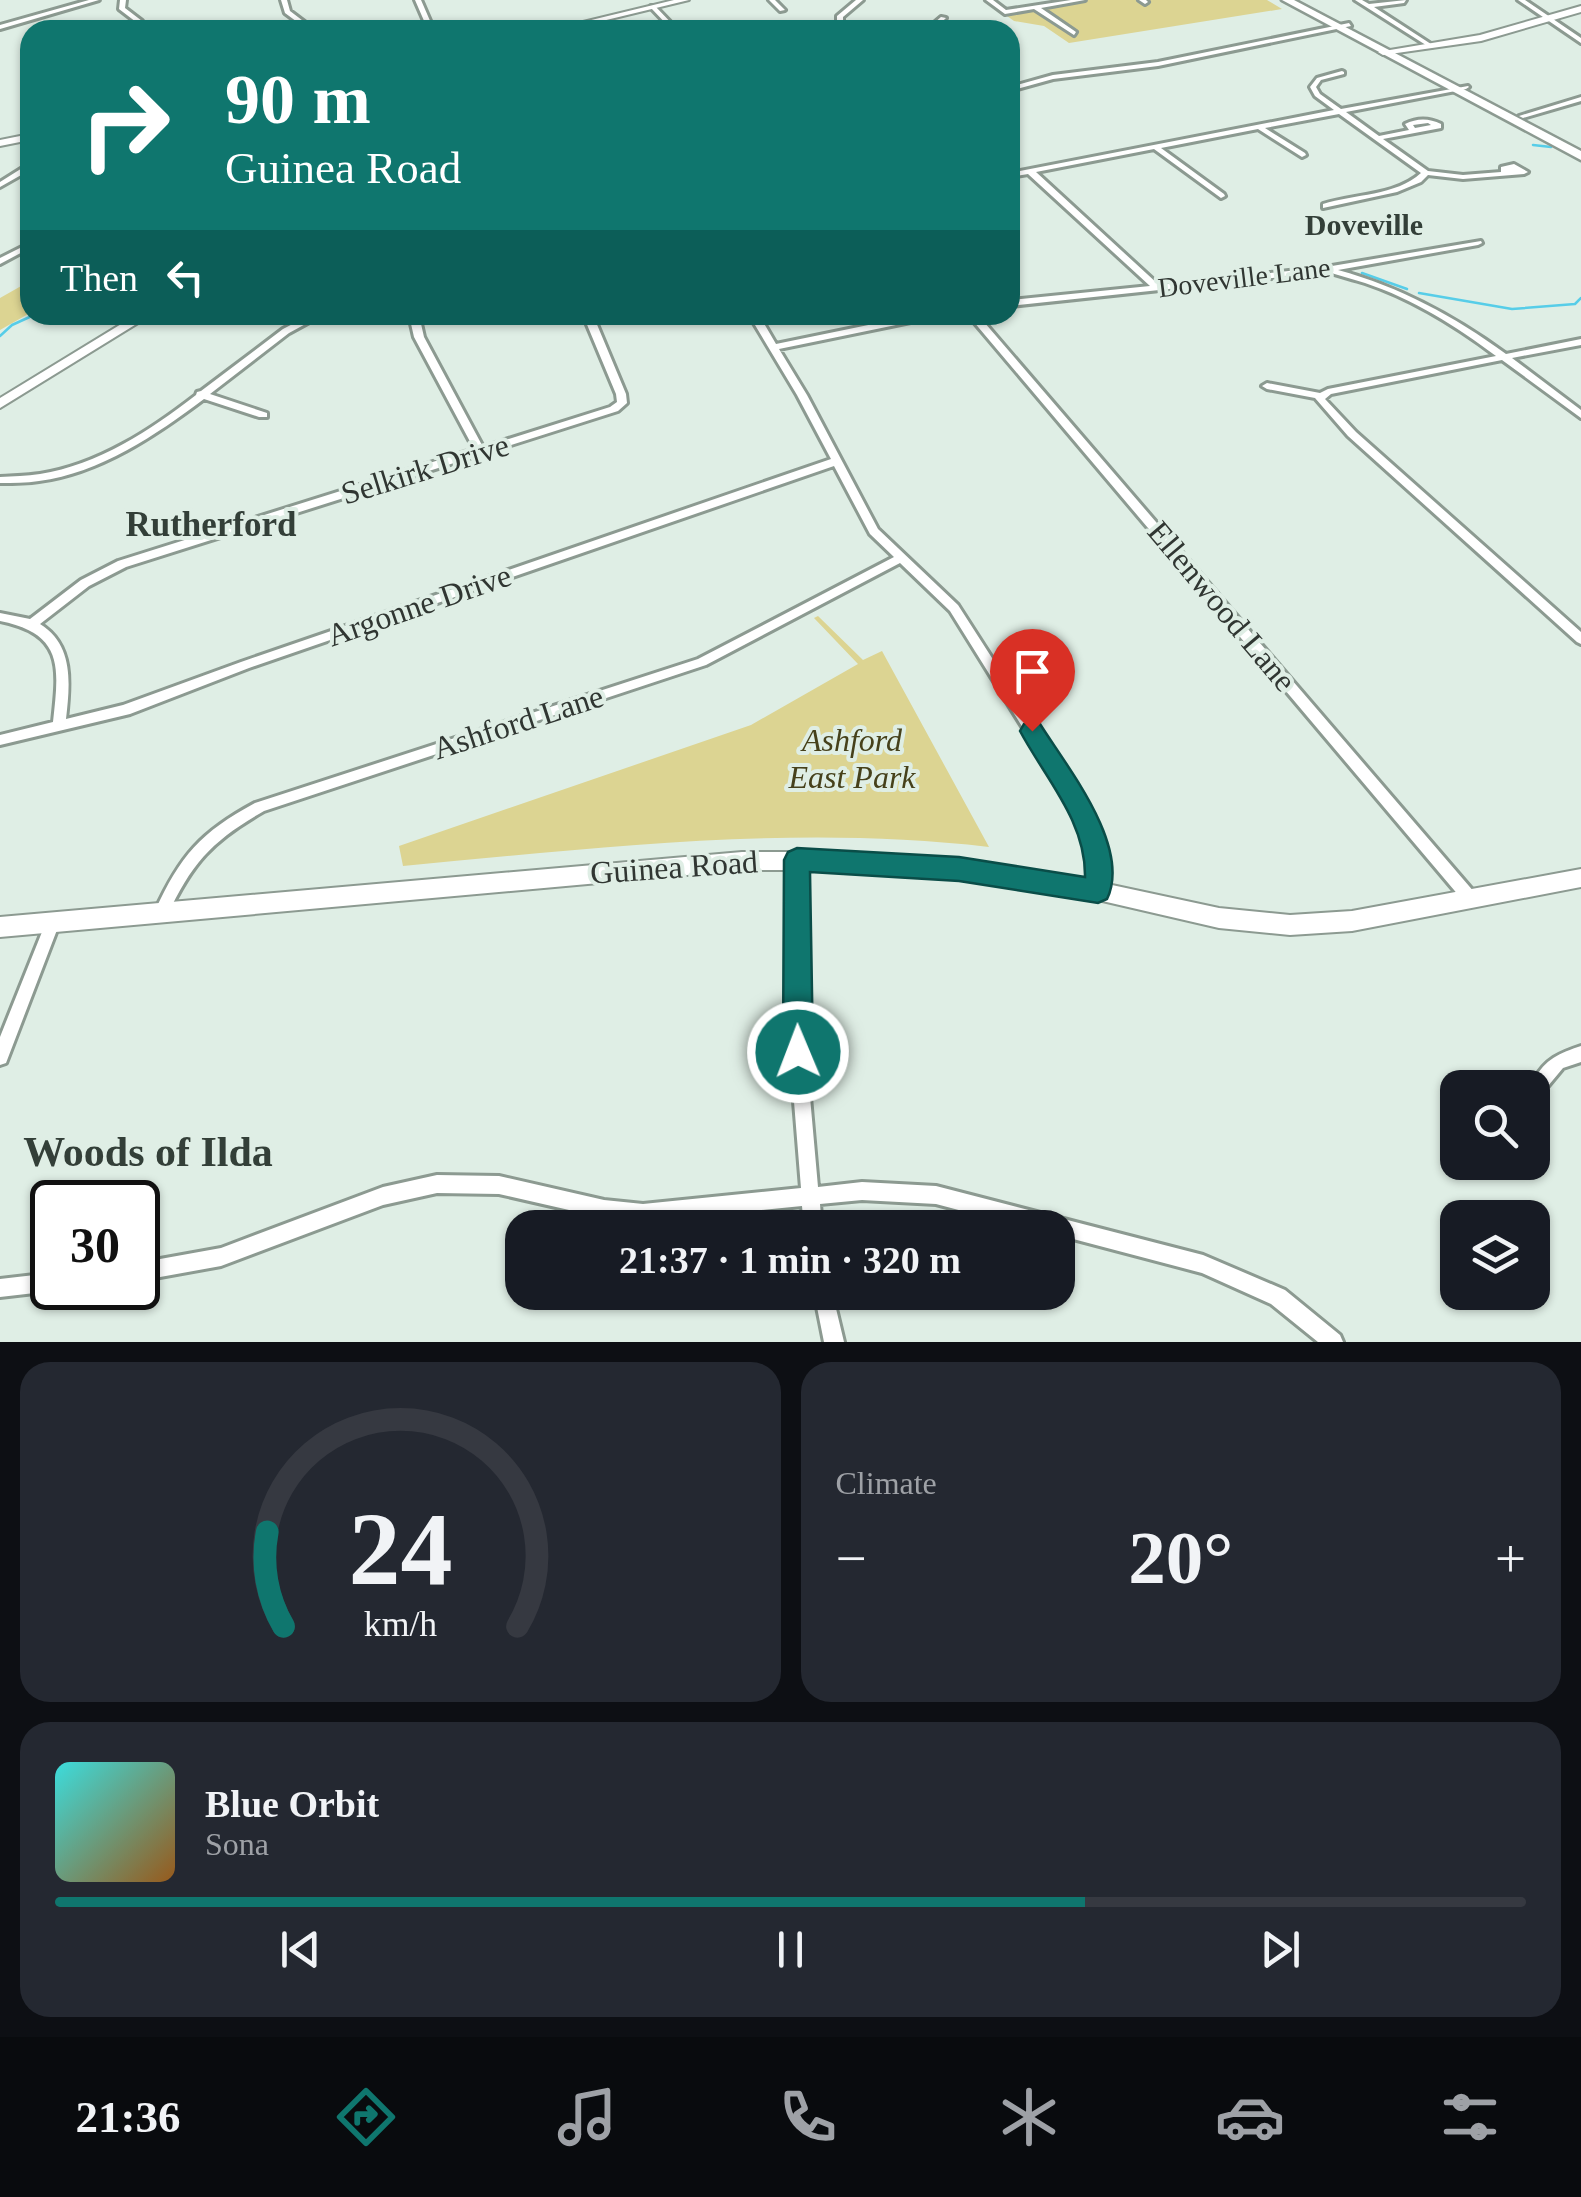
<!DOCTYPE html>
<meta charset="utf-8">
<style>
:root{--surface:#171b24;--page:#242831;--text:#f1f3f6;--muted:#9ea1a6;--line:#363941;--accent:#0f766e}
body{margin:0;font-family:"Times New Roman",serif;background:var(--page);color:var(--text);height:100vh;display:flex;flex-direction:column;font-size:38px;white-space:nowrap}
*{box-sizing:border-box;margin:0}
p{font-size:32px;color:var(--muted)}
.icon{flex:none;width:55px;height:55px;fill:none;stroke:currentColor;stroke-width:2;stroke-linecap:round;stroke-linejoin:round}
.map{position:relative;height:1342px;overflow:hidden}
.sheet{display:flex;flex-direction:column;gap:20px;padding:20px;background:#0d0f14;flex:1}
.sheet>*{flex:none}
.top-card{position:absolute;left:20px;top:20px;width:1000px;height:305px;border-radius:30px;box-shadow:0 2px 8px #0004;background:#0f766e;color:#fff;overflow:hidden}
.fabs{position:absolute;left:1440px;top:1070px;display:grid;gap:20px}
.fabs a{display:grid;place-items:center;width:110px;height:110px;border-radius:20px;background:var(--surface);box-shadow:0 2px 8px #0004;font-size:50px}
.speed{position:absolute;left:30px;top:1180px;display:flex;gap:20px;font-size:50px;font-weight:700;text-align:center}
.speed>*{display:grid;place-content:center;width:130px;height:130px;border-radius:50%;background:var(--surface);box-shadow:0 2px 8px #0004;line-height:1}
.speed .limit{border:5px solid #111;border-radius:15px;background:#fff;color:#111}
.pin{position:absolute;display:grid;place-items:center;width:85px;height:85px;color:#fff;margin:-102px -42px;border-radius:50% 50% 50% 0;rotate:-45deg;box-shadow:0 0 10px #0007}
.pin .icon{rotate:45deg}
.me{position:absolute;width:110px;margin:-55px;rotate:359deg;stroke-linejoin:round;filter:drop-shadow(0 0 8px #0008)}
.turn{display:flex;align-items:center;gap:35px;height:210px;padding:0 40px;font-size:45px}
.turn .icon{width:130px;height:130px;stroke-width:2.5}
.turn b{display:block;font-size:70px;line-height:85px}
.then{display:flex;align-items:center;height:95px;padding:0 40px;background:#0003;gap:20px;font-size:38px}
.big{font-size:75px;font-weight:800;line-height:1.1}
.sheet .tile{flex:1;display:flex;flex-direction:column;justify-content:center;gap:15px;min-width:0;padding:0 35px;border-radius:30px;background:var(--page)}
.sheet .dial{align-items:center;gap:0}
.dial svg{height:260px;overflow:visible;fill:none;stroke:var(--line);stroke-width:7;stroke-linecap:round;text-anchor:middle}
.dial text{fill:var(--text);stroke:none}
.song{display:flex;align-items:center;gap:30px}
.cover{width:120px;height:120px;border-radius:15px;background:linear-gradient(135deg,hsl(180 70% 55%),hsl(30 70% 35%))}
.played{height:10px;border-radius:5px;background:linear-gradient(90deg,var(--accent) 70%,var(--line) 70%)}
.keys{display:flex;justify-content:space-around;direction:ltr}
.heat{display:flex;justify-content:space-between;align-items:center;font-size:55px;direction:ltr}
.sheet .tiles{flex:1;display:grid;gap:20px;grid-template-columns:1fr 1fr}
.tile:last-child{grid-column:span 2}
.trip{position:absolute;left:505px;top:1210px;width:570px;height:100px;border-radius:30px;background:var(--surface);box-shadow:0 2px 8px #0004;font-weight:800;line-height:100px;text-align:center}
.tabs{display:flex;height:160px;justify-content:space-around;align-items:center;background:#090b0e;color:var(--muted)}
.tabs .icon{width:70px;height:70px}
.tabs .active{color:var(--accent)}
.tabs b{font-size:45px;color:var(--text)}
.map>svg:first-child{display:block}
.green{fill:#dcd492}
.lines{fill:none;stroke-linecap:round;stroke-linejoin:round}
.stream{stroke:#57cde8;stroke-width:2.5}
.street-casing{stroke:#8c9a91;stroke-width:6}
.secondary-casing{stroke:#8c9a91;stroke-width:4}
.primary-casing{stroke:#8c9a91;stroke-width:5}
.street{fill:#fff;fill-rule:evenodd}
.secondary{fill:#fff;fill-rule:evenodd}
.primary{fill:#fff;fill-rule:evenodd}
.route{fill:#0f766e;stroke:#0a4d48;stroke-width:2.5}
.labels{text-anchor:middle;stroke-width:8;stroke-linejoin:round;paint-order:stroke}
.far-street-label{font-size:28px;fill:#303632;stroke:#dfeee5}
.far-neighbourhood-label{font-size:30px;font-weight:bold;fill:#333f38;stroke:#dfeee5}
.street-label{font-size:32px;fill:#303632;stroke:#dfeee5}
.park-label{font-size:32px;font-style:italic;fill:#46411b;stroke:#dfeee5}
.neighbourhood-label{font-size:35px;font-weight:bold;fill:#333f38;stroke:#dfeee5}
.near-neighbourhood-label{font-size:42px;font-weight:bold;fill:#333f38;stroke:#dfeee5}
</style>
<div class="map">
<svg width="1581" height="1342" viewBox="0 0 1581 1342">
<rect width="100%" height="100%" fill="#dfeee5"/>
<!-- green -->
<path class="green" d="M 1085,0 L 1267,0 L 1282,9 L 1069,43 L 1044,26 L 1014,21 L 1003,13 Z
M 30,281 L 30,313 L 0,330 L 0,298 Z
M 818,616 L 863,660 L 882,651 L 989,847 C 794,824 598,848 403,866 L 399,846 L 751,725 L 858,664 L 814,618 Z"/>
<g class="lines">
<!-- stream -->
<path class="stream" d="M 1533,145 L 1551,147
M 1362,273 L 1407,289
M 1419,293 L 1512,309 L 1575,304 L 1581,298
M 30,307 L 26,309 L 30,315
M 0,336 L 12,325 L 34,315"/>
<defs>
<path id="street" d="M 89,0 L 99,0 L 0,29 L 0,25 Z
M 120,0 L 126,0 L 125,8 L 142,21 L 140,30 L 134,30 L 136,22 L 119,9 Z
M 281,0 L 287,0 L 290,11 L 315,30 L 308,30 L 285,13 Z
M 415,0 L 421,0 L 434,30 L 428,30 Z
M 769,0 L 775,0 L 785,10 L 780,11 Z
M 856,0 L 863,0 L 843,17 L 843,22 L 851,30 L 844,30 L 837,23 L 837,16 Z
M 986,0 L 993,0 L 1006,10 L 1071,0 L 1085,0 L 1041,8 L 1076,32 L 1074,35 L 1034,9 L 1005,14 Z
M 1139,0 L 1146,0 L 1148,2 L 1145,4 Z
M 1355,0 L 1362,0 L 1369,4 L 1406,0 L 1404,3 L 1374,7 L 1434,46 L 1429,47 Z
M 1518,0 L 1525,0 L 1581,38 L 1581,43 Z
M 651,6 L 655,6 L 678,30 L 672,30 L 651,8 Z
M 941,17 L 946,18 L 933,30 L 926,30 Z
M 1349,23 L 1351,26 L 1158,66 L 1053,79 L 1010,91 L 1010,87 L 1053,75 L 1158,62 Z
M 1342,71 L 1344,72 L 1344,74 L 1321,80 L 1316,87 L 1320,94 L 1341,109 L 1468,86 L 1469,87 L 1466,89 L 1346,112 L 1379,136 L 1409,130 L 1405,124 C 1417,118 1429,118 1441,124 L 1441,128 L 1383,139 L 1428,171 L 1463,175 L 1501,172 L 1501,167 L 1514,164 L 1528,172 L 1524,174 L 1463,179 L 1428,175 L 1421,182 L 1397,192 L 1323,208 L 1323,204 C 1354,194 1396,196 1421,173 L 1339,114 L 1265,128 L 1305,153 L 1306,155 L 1302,157 L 1258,129 L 1161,148 L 1224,194 L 1225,196 L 1221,198 L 1154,149 L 1036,172 L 1159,285 L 1326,267 L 1481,241 L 1482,243 L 1478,245 L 1338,270 C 1400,287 1454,316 1506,354 L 1581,339 L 1581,345 L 1512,358 L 1581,410 L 1581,418 L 1502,360 L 1331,394 L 1325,399 L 1356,432 L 1581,632 L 1581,644 L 1577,642 L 1348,436 L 1315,398 L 1267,389 L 1262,386 L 1267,383 L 1320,393 L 1328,389 L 1496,356 C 1456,326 1413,299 1365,283 C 1353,279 1340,276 1328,272 L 1010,306 L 1010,300 L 1150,286 L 1028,174 L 1010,177 L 1010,173 L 1334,110 L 1315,96 L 1310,87 L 1317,78 ZM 1428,123 L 1431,125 L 1415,128 L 1413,125 Z
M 1581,97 L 1581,101 L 1523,118 L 1519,116 Z
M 27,165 L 30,165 L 30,170 L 0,187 L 0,182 Z
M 30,243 L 30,248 L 0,264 L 0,258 Z
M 310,315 L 322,315 L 289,333 L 210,394 L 267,413 L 267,417 L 259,417 L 204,399 C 156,435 100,473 39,481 C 26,483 13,483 0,483 L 0,477 C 13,476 27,476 40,474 C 98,465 151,430 196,395 L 197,392 L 201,391 L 283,329 Z
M 409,315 L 419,315 L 424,337 L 483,447 L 610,407 L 617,402 L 616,394 L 583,315 L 593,315 L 626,394 L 627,403 L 618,411 L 126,567 L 89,586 L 40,624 C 74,645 70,684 66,719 L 123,705 L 241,662 L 831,459 L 797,395 L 749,315 L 759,315 L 776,344 L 917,315 L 935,315 L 930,318 L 779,349 L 807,395 L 878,529 L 958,605 L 1076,789 L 1102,842 L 1105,891 L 1103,896 L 1098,898 L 1093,896 L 1091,891 L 1088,842 L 1066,797 L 950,611 L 900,563 L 706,665 L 264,811 C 213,840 192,862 167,916 L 162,918 L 157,916 L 155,911 C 180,856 201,832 255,803 L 698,659 L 894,557 L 870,534 L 834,466 L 249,668 L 130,714 L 0,745 L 0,735 L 53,722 C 59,667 64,634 0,621 L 0,613 L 30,619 L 81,580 L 118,561 L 474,449 L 414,337 Z
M 968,315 L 978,315 L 1475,893 L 1477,898 L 1475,903 L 1470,905 L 1465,903 Z
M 797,854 L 802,856 L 804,860 L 806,1052 L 818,1187 L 862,1182 L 936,1186 L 1203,1255 L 1285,1290 L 1340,1335 L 1343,1342 L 1318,1342 L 1271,1304 L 1202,1273 L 1058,1235 L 1058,1228 L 1027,1228 L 936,1204 L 862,1200 L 820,1204 L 822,1228 L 804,1228 L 802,1206 L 643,1222 L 604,1218 L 499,1194 L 437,1193 L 383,1205 L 221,1266 L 138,1281 L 138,1263 L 221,1248 L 383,1187 L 437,1175 L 499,1176 L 604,1200 L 643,1204 L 801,1188 L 790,1052 L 790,860 L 792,856 Z
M 53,915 L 58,917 L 60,922 L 6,1063 L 0,1065 L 0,1037 L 48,917 Z
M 1581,1046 L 1581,1062 L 1563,1068 L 1548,1086 L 1542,1088 L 1536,1086 L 1534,1080 C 1545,1059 1560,1053 1581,1046 Z
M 52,1273 L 52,1288 L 59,1289 L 52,1291 L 0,1297 L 0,1279 Z
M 814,1292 L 832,1292 L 844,1342 L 824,1342 Z"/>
<path id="secondary" d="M 674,0 L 689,0 L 565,30 L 550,30 Z
M 1581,6 L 1581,12 L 1481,41 L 1383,55 L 1378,52 L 1480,35 Z
M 30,134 L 30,140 L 0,146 L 0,140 Z
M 136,315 L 151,315 L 0,408 L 0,398 Z
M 742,852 L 846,852 L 959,860 L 1098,882 L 1219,908 L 1290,915 L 1352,911 L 1581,869 L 1581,887 L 1352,931 L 1290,935 L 1219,928 L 1098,900 L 959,878 L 846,870 L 742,870 L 0,937 L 0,917 Z"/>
<path id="primary" d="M 1282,0 L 1294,0 L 1581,151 L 1581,160 Z"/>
</defs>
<!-- street casing -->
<use href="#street" class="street-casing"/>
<!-- secondary casing -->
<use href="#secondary" class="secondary-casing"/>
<!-- primary casing -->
<use href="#primary" class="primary-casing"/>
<!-- street -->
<use href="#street" class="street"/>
<!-- secondary -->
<use href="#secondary" class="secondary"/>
<!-- primary -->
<use href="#primary" class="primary"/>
</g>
<!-- route -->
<path class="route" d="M 1032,721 L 1040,724 C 1067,767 1132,847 1107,899 L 1098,903 L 959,881 L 810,872 L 813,1052 L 808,1063 L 798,1067 L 787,1063 L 783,1052 L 784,860 L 788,852 L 797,848 L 959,857 L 1085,877 C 1086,821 1045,778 1020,731 L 1024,724 Z"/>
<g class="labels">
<!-- far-street labels -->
<g class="far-street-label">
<text transform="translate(1244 277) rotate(-7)" y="10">Doveville Lane</text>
</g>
<!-- far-neighbourhood labels -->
<g class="far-neighbourhood-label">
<text x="1364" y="235">Doveville</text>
</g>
<!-- street labels -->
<g class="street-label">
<text transform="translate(425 469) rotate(-17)" y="11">Selkirk Drive</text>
<text transform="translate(419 605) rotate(-19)" y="11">Argonne Drive</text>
<text transform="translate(1222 606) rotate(50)" y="11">Ellenwood Lane</text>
<text transform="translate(518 722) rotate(-18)" y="11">Ashford Lane</text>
<text transform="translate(674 867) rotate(-4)" y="11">Guinea Road</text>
</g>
<!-- park labels -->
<g class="park-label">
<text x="852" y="751">Ashford<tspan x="852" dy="37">East Park</tspan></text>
</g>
<!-- neighbourhood labels -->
<g class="neighbourhood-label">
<text x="211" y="536">Rutherford</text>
</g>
<!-- near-neighbourhood labels -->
<g class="near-neighbourhood-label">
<text x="148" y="1166">Woods of Ilda</text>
</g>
</g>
</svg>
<div class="fabs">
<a><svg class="icon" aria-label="search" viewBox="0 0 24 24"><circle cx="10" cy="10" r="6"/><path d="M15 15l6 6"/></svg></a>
<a><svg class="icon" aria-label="layers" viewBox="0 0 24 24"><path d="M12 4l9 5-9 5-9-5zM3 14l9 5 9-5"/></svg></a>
</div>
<div class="speed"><div class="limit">30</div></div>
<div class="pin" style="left:1032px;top:731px;background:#d93025"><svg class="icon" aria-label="arrive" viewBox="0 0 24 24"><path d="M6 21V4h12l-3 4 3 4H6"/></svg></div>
<svg class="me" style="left:798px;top:1052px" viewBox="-20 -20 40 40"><circle r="17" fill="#0f766e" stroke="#fff" stroke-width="3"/><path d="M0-11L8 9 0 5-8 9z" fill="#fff"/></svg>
<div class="trip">21:37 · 1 min · 320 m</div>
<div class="top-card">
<div class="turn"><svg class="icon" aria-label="right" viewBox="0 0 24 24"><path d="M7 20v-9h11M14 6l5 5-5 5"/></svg><div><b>90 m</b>Guinea Road</div></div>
<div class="then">Then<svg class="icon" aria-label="left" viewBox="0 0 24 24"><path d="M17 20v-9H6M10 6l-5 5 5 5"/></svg></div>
</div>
</div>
<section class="sheet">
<div class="tiles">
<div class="tile dial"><svg viewBox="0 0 100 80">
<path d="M14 69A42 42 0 1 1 86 69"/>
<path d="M14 69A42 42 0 0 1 9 40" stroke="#0f766e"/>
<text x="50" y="56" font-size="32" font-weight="700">24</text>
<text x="50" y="72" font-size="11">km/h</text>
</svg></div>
<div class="tile"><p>Climate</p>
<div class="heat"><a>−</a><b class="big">20°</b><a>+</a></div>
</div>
<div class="tile">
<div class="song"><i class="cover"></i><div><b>Blue Orbit</b><p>Sona</p></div></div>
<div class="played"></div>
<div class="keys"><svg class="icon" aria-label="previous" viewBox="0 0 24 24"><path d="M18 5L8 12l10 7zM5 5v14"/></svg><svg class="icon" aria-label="pause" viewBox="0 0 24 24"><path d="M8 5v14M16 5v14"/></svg><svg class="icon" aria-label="next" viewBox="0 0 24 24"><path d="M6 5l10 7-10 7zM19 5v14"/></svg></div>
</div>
</div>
</section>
<nav class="tabs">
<b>21:36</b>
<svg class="icon active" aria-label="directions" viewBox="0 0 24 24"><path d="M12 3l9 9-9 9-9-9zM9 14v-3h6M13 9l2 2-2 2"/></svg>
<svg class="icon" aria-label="music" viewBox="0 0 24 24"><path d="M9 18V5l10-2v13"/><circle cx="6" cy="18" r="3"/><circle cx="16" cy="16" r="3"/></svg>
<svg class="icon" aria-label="phone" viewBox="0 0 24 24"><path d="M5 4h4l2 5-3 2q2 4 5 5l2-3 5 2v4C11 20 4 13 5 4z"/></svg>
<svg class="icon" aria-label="climate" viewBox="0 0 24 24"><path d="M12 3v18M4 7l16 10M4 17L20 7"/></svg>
<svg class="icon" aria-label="car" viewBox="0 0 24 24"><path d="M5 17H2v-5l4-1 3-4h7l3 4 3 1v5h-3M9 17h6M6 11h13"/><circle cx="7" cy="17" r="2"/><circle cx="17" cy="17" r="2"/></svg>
<svg class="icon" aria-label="filters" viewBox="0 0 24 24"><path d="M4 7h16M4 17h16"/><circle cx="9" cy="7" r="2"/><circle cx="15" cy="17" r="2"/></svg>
</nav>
